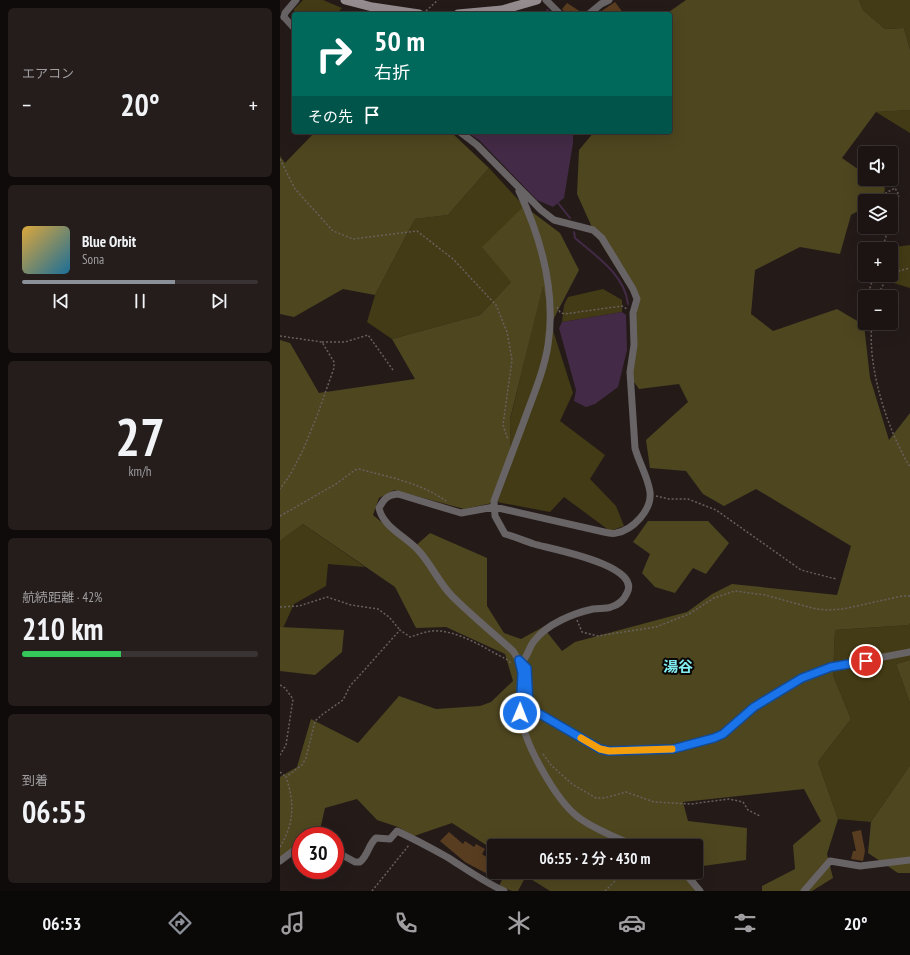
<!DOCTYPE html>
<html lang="ja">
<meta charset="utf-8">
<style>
:root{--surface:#1b1413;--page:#241d1c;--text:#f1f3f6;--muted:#a09ea0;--line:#393333;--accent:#8c9099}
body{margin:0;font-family:"PT Sans Narrow","Noto Sans JP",sans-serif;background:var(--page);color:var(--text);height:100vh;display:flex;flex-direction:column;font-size:15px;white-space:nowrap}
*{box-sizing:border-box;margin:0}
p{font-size:13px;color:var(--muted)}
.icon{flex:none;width:22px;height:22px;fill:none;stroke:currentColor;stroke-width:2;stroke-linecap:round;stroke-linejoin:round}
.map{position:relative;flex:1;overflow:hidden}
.sheet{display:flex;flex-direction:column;gap:8px;padding:8px;background:#0f0b0a;width:280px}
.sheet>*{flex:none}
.top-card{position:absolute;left:12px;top:12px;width:380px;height:122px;border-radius:4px;box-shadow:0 4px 16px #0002,0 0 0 1px var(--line);background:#00695c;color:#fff;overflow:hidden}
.buttons{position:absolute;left:578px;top:146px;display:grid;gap:8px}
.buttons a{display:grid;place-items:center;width:40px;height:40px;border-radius:4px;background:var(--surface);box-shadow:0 4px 16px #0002,0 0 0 1px var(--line);font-size:20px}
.speed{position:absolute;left:12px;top:827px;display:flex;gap:8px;font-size:20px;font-weight:700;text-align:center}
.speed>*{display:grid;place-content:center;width:52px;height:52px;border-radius:50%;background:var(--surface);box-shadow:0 4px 16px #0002,0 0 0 1px var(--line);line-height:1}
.speed .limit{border:6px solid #d22;background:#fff;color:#111}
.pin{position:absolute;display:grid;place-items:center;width:34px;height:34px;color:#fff;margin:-17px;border:2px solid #fff;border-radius:50%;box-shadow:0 1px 4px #0007}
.me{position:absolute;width:44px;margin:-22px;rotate:1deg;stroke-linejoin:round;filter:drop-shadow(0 0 3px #0008)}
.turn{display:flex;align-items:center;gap:14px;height:84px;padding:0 16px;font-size:18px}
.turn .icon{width:52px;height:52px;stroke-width:2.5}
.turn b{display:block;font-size:28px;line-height:34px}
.then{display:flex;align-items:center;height:38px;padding:0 16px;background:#0003;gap:8px;font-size:15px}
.big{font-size:30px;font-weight:600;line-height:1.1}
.sheet .card{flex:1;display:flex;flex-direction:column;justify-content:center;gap:6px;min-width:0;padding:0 14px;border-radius:6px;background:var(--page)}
.sheet .dial{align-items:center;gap:0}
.dial b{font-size:52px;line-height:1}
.song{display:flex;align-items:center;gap:12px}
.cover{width:48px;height:48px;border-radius:6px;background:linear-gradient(135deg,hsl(40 70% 55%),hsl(200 70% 35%))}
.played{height:4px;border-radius:2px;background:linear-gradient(90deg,var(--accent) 65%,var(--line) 65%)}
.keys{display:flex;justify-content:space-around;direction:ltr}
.heat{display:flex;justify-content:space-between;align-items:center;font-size:22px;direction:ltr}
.charge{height:6px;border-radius:3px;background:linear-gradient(90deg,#34c759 42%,var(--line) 0)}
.trip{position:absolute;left:207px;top:839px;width:216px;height:40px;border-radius:4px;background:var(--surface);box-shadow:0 4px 16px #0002,0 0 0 1px var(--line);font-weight:600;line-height:40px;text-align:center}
.dock{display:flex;height:64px;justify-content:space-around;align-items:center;background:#0b0808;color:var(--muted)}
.dock .icon{width:28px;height:28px}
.dock .on{color:var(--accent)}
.dock b{font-size:18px;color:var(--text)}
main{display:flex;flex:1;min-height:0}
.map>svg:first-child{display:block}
.green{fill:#433b15}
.forest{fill:#4e461f}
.water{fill:#432a46}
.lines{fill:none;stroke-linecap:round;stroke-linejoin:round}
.stream{stroke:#432a46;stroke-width:2}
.building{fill:#593d20}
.path{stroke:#68605e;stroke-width:1.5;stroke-dasharray:2 2;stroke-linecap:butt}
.street{stroke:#686365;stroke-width:7}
.secondary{stroke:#948c8e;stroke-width:9}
.route-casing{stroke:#114b97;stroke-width:10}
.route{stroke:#1a73e8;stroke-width:7}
.slow{stroke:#f59e0b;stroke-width:7}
.labels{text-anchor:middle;stroke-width:4;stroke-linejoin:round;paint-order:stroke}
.neighbourhood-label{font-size:15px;font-weight:bold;fill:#81edf0;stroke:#0a0706}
</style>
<main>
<section class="sheet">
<div class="card"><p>エアコン</p>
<div class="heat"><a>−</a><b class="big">20°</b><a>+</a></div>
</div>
<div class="card">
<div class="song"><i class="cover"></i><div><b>Blue Orbit</b><p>Sona</p></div></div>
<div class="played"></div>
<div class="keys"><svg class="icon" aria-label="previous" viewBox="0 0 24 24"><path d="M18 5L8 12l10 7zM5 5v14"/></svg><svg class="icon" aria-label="pause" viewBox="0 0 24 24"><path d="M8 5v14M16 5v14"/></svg><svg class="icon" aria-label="next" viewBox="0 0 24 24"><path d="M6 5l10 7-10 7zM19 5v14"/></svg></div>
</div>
<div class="card dial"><b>27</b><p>km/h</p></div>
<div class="card"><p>航続距離 · 42%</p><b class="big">210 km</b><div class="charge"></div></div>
<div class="card"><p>到着</p><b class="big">06:55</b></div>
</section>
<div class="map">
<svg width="630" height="891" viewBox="0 0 630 891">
<rect width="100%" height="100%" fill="#241b19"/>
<!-- green -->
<path class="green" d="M 23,0 L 43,0 L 62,8 L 56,14 L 14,14 L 14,9 Z
M 579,0 L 630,0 L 630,50 L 624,28 L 605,29 L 583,10 Z
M 630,110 L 630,133 L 596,112 Z
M 209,168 L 244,206 L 231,282 L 200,315 L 112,339 L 87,322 L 95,295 L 135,219 L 168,215 Z
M 630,245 L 630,288 L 600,279 L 601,275 L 611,275 L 611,255 L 615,247 Z
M 263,284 L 271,324 L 293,393 L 280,421 L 325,455 L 310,479 L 336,506 L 344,526 L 330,531 L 284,497 L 270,512 L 217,502 L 231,467 L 230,420 Z
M 323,289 L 342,300 L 342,312 L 282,322 L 284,305 L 288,297 Z
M 23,524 L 85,567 L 48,564 L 46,586 L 14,604 L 3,628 L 0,627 L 0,541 Z
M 630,623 L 630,660 L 616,664 L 630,703 L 630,765 L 591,822 L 558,819 L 538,762 L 571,719 L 553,675 L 555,630 L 629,625 Z"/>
<!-- forest -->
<path class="forest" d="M 406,0 L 579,0 L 583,10 L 605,29 L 624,28 L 630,50 L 630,110 L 596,112 L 562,158 L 585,174 L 585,179 L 592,179 L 605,188 L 603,198 L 597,201 L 585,201 L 585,207 L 571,215 L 560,254 L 520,247 L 475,270 L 471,314 L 493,331 L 557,309 L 584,325 L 590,378 L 609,440 L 630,413 L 630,623 L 629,625 L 555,630 L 553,675 L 571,719 L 538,762 L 558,819 L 547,854 L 553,878 L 532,891 L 482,891 L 482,886 L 515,869 L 513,845 L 541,821 L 524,789 L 403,802 L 408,821 L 467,828 L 466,860 L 416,867 L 416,846 L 214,846 L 214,850 L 172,823 L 134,836 L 118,827 L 97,820 L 77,799 L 45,808 L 39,834 L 35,836 L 21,836 L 21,844 L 0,858 L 0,777 L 17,767 L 31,719 L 78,743 L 119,696 L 156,709 L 200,706 L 211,702 L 233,681 L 225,654 L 166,627 L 136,628 L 115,587 L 23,524 L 0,541 L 0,340 L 10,343 L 39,393 L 135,379 L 112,339 L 200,315 L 231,282 L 202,247 L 244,206 L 280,233 L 299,270 L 271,324 L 263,286 L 230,419 L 231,467 L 217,502 L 184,509 L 114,490 L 99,498 L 93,515 L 133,548 L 150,533 L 207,558 L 207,606 L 224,633 L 241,639 L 263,627 L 282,651 L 295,642 L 407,612 L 432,594 L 452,584 L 557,595 L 571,546 L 476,489 L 444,506 L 423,494 L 406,471 L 370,468 L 366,440 L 408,402 L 399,384 L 359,389 L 347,372 L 358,303 L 315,234 L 297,194 L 299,150 L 314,132 L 390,132 L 390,14 L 386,14 Z
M 35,132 L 171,132 L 209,168 L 168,215 L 135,219 L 95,295 L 63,289 L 14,317 L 0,314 L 0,156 L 5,163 Z
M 368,521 L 428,521 L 449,543 L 426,574 L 413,568 L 395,593 L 375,587 L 362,573 L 370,554 L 353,542 Z
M 0,627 L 64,630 L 62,652 L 35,675 L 0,671 Z
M 630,660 L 630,703 L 616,664 Z
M 630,765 L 630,873 L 618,873 L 588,853 L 591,822 Z
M 226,872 L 412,872 L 421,891 L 270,891 L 246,876 L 238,891 L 232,891 L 219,886 Z"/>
<!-- water -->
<path class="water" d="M 187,132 L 293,132 L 293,143 L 284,198 L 273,207 L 257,200 L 199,140 Z
M 342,312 L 346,315 L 347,350 L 338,387 L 315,404 L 306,407 L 294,401 L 296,390 L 279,328 L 282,322 Z"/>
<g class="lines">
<!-- stream -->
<path class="stream" d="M 267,10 L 271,14
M 278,203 L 290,218
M 294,232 L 295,238 C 316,256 345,275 348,304"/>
</g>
<!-- building -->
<path class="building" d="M 335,2 L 344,14 L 317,14 Z
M 287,3 L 304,14 L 287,14 L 282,9 Z
M 581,830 L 585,851 L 583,861 L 571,859 L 573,851 L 576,851 L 572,832 Z
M 169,832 L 183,844 L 185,841 L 194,847 L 196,844 L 205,849 L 202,854 L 214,862 L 214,872 L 222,872 L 217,879 L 185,862 L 160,841 Z"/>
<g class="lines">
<!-- path -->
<path class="path" d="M 146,11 L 158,0
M 0,159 L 15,189 L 53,231 L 73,239 L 137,231 L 173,259 L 216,305 L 227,332 L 232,360 L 223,425 L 227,437 L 229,439
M 591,201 L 615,188 L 619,195 L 611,221
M 579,208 L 585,204
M 602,249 L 609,227
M 611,274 L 614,272 L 630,268
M 594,275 L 590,288 L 596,297
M 597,297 L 605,281 L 610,275
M 277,307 L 280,312 L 284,314 L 342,306 L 347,309
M 592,323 C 587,367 607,429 630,467
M 0,336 L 42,342 L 54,362 L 54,368 L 37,416 L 23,450 L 10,475 L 0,489
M 42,342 L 65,342 L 88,335 L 113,370
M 376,496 L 389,499 L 408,499 L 436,510 L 521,570 L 556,579
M 0,516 L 56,484 L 75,470 L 79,469 C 109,477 141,483 166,501
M 0,607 L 19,606 L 47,597 L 71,605 L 98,609 L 109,617 L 120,630
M 297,620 L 302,632 L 317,636 L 376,627 L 409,614 L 434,598 L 455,591 L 485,595 L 536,609 L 548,610 L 563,609 L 622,596 L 630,596
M 0,685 L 5,688 L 13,699 L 6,745 L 0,755
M 263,754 L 271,765 L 292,784 L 316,798 L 325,798 L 346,792 L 374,802 L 411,804 L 449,799 L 463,802 L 468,810 L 480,816
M 0,772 L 6,777
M 0,847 C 14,824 15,803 6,777 L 22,765 L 26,758 L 35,721 L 43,714 L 63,700 L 70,686 L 120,630 L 130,637 C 137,635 144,632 151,631 C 177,629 204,648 226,659 L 231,663
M 92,891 L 129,845
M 325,891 L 344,872"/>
<!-- street -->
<path class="street" d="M 266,0 L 280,14
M 309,14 L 321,4 L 329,0
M 4,17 L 5,13 L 16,0
M 4,17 L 14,28
M 180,132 L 197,145 L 261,210 L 274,220 L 313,230 L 322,238 L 353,289 L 357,299 L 353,313 L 354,345 L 350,372 L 355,448 C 359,463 368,477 370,492 C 372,510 353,530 336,533 C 333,534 328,533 324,532 L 214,507 L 181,513 L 118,494 C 107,495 104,499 99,508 C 103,527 125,536 137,549 C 151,563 158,582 172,596 C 191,615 213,633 233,651 C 248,672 239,689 241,713 C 242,741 276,800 298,817 C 315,830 336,837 355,846
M 239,191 C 261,238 276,293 268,345 C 264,371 253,396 244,421 C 234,447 224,474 214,501 L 215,516 L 225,534 C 235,537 245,541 254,544 C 271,549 362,565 347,593 C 344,600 338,605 331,607 C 326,609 319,608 313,609 C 294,613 267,624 255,640 C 250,645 249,652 245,658 L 239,660 L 247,668 L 249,706 L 253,710 L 320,749 L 329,751 L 393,749 L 434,738 L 443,734 L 474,707 L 522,678 L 551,667 L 630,652
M 55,851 L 75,862 L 80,862 C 89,854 88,845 96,838 L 110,839 L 117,831 C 134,839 151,848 167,857 C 186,869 204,882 224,891
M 0,861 L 21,845
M 404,872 L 420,891
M 524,891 L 550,861 L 580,866 L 630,860"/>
<!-- secondary -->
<path class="secondary" d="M 65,0 L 92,7 L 139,14
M 178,14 L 222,10 L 257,0"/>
</g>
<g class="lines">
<defs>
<path id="route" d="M 240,713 L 242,673 L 239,660 L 247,668 L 249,706 L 253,710 L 320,749 L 329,751 L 393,749 L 434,738 L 443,734 L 474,707 L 522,678 L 551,667 L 586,661"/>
</defs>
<!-- route casing -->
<use href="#route" class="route-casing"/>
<!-- route -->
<use href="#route" class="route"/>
<!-- slow -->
<path class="slow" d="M 301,738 L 320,749 L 329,751 L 392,749"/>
</g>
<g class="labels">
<!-- neighbourhood labels -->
<g class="neighbourhood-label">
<text x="398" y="672">湯谷</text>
</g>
</g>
</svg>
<div class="buttons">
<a><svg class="icon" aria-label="sound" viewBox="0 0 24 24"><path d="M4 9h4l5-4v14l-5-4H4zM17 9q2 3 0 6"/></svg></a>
<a><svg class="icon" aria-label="layers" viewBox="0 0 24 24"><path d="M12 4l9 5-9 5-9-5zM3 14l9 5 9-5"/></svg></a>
<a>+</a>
<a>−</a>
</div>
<div class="speed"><div class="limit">30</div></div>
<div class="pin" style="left:586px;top:661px;background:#d93025"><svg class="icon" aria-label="arrive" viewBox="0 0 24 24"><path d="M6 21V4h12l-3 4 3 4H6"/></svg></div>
<svg class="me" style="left:240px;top:713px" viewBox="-20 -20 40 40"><circle r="17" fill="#1a73e8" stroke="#fff" stroke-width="3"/><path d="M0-11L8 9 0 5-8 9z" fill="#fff"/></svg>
<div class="trip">06:55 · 2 分 · 430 m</div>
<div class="top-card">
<div class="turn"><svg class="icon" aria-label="right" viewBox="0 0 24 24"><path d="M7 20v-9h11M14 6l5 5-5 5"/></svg><div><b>50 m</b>右折</div></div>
<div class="then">その先<svg class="icon" aria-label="arrive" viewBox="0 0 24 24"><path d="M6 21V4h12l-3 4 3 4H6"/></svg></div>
</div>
</div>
</main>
<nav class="dock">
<b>06:53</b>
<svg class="icon on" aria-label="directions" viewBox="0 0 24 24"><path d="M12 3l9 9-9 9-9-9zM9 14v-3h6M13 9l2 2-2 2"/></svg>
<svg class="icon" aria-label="music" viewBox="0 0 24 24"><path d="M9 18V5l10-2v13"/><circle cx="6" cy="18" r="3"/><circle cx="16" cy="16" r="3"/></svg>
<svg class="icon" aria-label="phone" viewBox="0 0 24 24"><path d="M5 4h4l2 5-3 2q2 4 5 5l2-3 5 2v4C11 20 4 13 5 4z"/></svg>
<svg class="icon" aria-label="climate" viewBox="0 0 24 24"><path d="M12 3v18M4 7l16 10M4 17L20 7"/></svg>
<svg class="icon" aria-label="car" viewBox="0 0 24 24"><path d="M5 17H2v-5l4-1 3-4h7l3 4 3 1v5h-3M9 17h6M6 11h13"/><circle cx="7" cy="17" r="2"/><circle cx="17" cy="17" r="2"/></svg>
<svg class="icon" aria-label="filters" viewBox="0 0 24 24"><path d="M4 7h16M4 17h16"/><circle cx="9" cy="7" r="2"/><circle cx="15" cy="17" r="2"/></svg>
<b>20°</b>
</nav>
